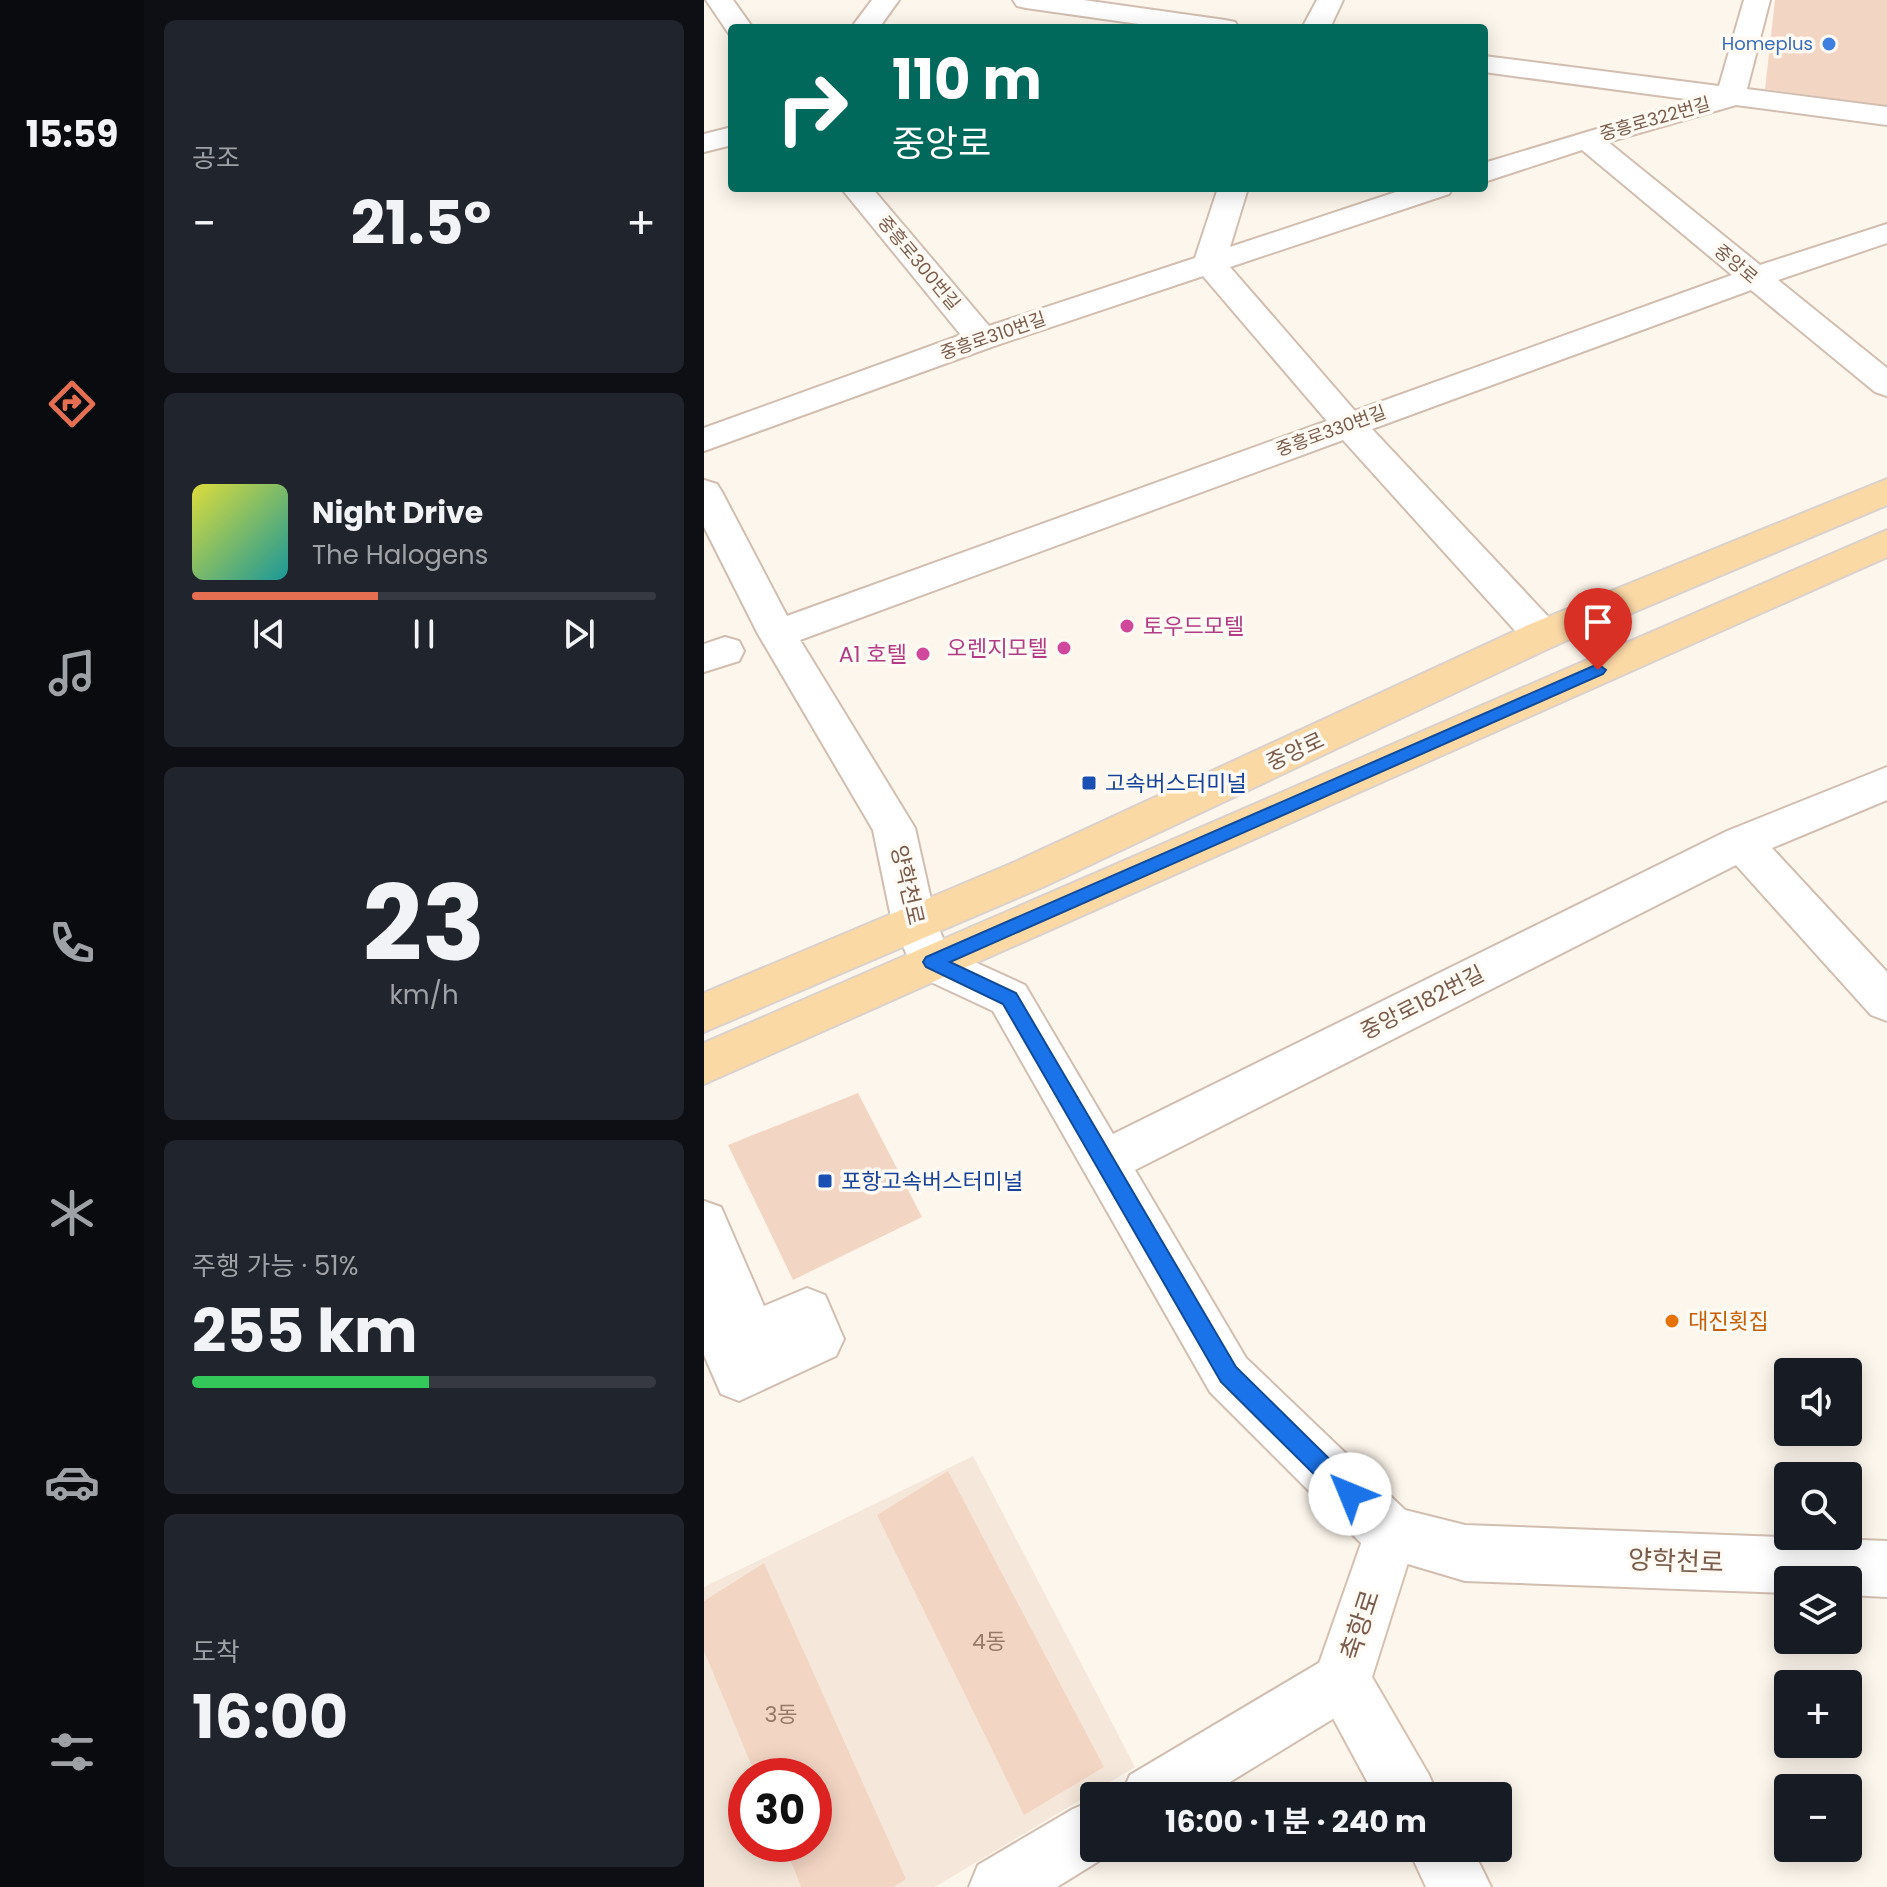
<!DOCTYPE html>
<html lang="ko">
<meta charset="utf-8">
<style>
:root{--surface:#171b24;--page:#20242c;--text:#f1f3f6;--muted:#9ea1a6;--line:#363941;--accent:#e76f51}
body{margin:0;font-family:Poppins,"Noto Sans KR",sans-serif;background:var(--page);color:var(--text);height:100vh;display:flex;flex-direction:column;font-size:30px;white-space:nowrap}
*{box-sizing:border-box;margin:0}
p{font-size:26px;color:var(--muted)}
.icon{flex:none;width:44px;height:44px;fill:none;stroke:currentColor;stroke-width:2;stroke-linecap:round;stroke-linejoin:round}
.map{position:relative;flex:1;overflow:hidden}
.details{display:flex;flex-direction:column;gap:20px;padding:20px;background:#0d0f14;width:560px}
.details>*{flex:none}
.banner{position:absolute;left:24px;top:24px;width:760px;height:168px;border-radius:8px;box-shadow:0 4px 20px #0003;background:#00695c;color:#fff;overflow:hidden}
.fabs{position:absolute;left:1070px;top:1358px;display:grid;gap:16px}
.fabs a{display:grid;place-items:center;width:88px;height:88px;border-radius:8px;background:var(--surface);box-shadow:0 4px 20px #0003;font-size:40px}
.speed{position:absolute;left:24px;top:1758px;display:flex;gap:16px;font-size:40px;font-weight:700;text-align:center}
.speed>*{display:grid;place-content:center;width:104px;height:104px;border-radius:50%;background:var(--surface);box-shadow:0 4px 20px #0003;line-height:1}
.speed .limit{border:12px solid #d22;background:#fff;color:#111}
.pin{position:absolute;display:grid;place-items:center;width:68px;height:68px;color:#fff;margin:-82px -34px;border-radius:50% 50% 50% 0;rotate:-45deg;box-shadow:0 0 8px #0007}
.pin .icon{rotate:45deg}
.me{position:absolute;width:88px;margin:-44px;rotate:315deg;stroke-linejoin:round;filter:drop-shadow(0 0 6px #0008)}
.turn{display:flex;align-items:center;gap:28px;height:168px;padding:0 32px;font-size:36px}
.turn .icon{width:104px;height:104px;stroke-width:2.5}
.turn b{display:block;font-size:56px;line-height:68px}
.big{font-size:60px;font-weight:700;line-height:1.1}
.details .card{flex:1;display:flex;flex-direction:column;justify-content:center;gap:12px;min-width:0;padding:0 28px;border-radius:12px;background:var(--page)}
.details .dial{align-items:center;gap:0}
.dial b{font-size:104px;line-height:1}
.song{display:flex;align-items:center;gap:24px}
.cover{width:96px;height:96px;border-radius:12px;background:linear-gradient(135deg,hsl(60 70% 55%),hsl(180 70% 35%))}
.played{height:8px;border-radius:4px;background:linear-gradient(90deg,var(--accent) 40%,var(--line) 40%)}
.keys{display:flex;justify-content:space-around;direction:ltr}
.heat{display:flex;justify-content:space-between;align-items:center;font-size:44px;direction:ltr}
.charge{height:12px;border-radius:6px;background:linear-gradient(90deg,#34c759 51%,var(--line) 0)}
.trip{position:absolute;left:376px;top:1782px;width:432px;height:80px;border-radius:8px;background:var(--surface);box-shadow:0 4px 20px #0003;font-weight:700;line-height:80px;text-align:center}
main{display:flex;flex:1;min-height:0}
.tabs{display:flex;flex-direction:column;width:144px;justify-content:space-around;align-items:center;background:#090b0e;color:var(--muted)}
.tabs .icon{width:56px;height:56px}
.tabs .selected{color:var(--accent)}
.tabs b{font-size:36px;color:var(--text)}
.map>svg:first-child{display:block}
.residential{fill:#f5e8da;fill-rule:evenodd}
.building{fill:#f3d5c3}
.lines{fill:none;stroke-linecap:round;stroke-linejoin:round}
.minor-casing{stroke:#d1beb0;stroke-width:4}
.secondary-casing{stroke:#d6c0b0;stroke-width:4}
.primary-casing{stroke:#dad1cd;stroke-width:4}
.minor{fill:#fff;fill-rule:evenodd}
.secondary{fill:#fff;fill-rule:evenodd}
.primary{fill:#fbd9a5;fill-rule:evenodd}
.route{fill:#1a73e8;stroke:#114b97;stroke-width:2}
.shop-dot{fill:#3f7fe0;stroke:#fffaf3;stroke-width:3}
.hotel-dot{fill:#d1479c;stroke:#fffaf3;stroke-width:3}
.transit-dot{fill:#1a4fb4;stroke:#fffaf3;stroke-width:3}
.food-dot{fill:#e8710a;stroke:#fffaf3;stroke-width:3}
.labels{text-anchor:middle;stroke-width:7;stroke-linejoin:round;paint-order:stroke}
.far-shop-label{font-size:18px;fill:#366cbe;stroke:#fffaf3;text-anchor:end}
.far-street-label{font-size:18px;fill:#7a5c4d;stroke:#fffaf3}
.hotel-label{font-size:22px;fill:#b23c85;stroke:#fffaf3;text-anchor:end}
.street-label{font-size:22px;fill:#7a5c4d;stroke:#fffaf3}
.transit-label{font-size:22px;fill:#164399;stroke:#fffaf3;text-anchor:start}
.food-label{font-size:22px;fill:#c56008;stroke:#fffaf3;text-anchor:start}
.near-number-label{font-size:22px;fill:#987a6a}
.near-street-label{font-size:26px;fill:#7a5c4d;stroke:#fffaf3}
</style>
<main>
<nav class="tabs">
<b>15:59</b>
<svg class="icon selected" aria-label="directions" viewBox="0 0 24 24"><path d="M12 3l9 9-9 9-9-9zM9 14v-3h6M13 9l2 2-2 2"/></svg>
<svg class="icon" aria-label="music" viewBox="0 0 24 24"><path d="M9 18V5l10-2v13"/><circle cx="6" cy="18" r="3"/><circle cx="16" cy="16" r="3"/></svg>
<svg class="icon" aria-label="phone" viewBox="0 0 24 24"><path d="M5 4h4l2 5-3 2q2 4 5 5l2-3 5 2v4C11 20 4 13 5 4z"/></svg>
<svg class="icon" aria-label="climate" viewBox="0 0 24 24"><path d="M12 3v18M4 7l16 10M4 17L20 7"/></svg>
<svg class="icon" aria-label="car" viewBox="0 0 24 24"><path d="M5 17H2v-5l4-1 3-4h7l3 4 3 1v5h-3M9 17h6M6 11h13"/><circle cx="7" cy="17" r="2"/><circle cx="17" cy="17" r="2"/></svg>
<svg class="icon" aria-label="filters" viewBox="0 0 24 24"><path d="M4 7h16M4 17h16"/><circle cx="9" cy="7" r="2"/><circle cx="15" cy="17" r="2"/></svg>
</nav>
<section class="details">
<div class="card"><p>공조</p>
<div class="heat"><a>−</a><b class="big">21.5°</b><a>+</a></div>
</div>
<div class="card">
<div class="song"><i class="cover"></i><div><b>Night Drive</b><p>The Halogens</p></div></div>
<div class="played"></div>
<div class="keys"><svg class="icon" aria-label="previous" viewBox="0 0 24 24"><path d="M18 5L8 12l10 7zM5 5v14"/></svg><svg class="icon" aria-label="pause" viewBox="0 0 24 24"><path d="M8 5v14M16 5v14"/></svg><svg class="icon" aria-label="next" viewBox="0 0 24 24"><path d="M6 5l10 7-10 7zM19 5v14"/></svg></div>
</div>
<div class="card dial"><b>23</b><p>km/h</p></div>
<div class="card"><p>주행 가능 · 51%</p><b class="big">255 km</b><div class="charge"></div></div>
<div class="card"><p>도착</p><b class="big">16:00</b></div>
</section>
<div class="map">
<svg width="1183" height="1887" viewBox="0 0 1183 1887">
<rect width="100%" height="100%" fill="#fdf6ec"/>
<!-- residential -->
<path class="residential" d="M 269,1456 L 431,1767 L 231,1887 L 0,1887 L 0,1587 ZM 42,1776 L 110,1776 L 110,1844 L 42,1844 Z"/>
<!-- building -->
<path class="building" d="M 1071,0 L 1183,0 L 1183,106 L 1061,89 Z
M 154,1093 L 218,1217 L 89,1280 L 24,1145 Z
M 244,1471 L 400,1767 L 320,1815 L 173,1515 Z
M 60,1563 L 202,1879 L 189,1887 L 97,1887 L 80,1844 L 110,1844 L 110,1776 L 52,1776 L 0,1651 L 0,1601 Z"/>
<g class="lines">
<defs>
<path id="minor" d="M 2,0 L 29,0 L 49,28 L 28,28 L 28,34 L 25,34 Z
M 168,0 L 195,0 L 175,28 L 147,28 Z
M 309,0 L 379,0 L 521,20 L 531,22 L 535,28 L 463,28 L 322,8 L 313,6 Z
M 613,0 L 639,0 L 626,28 L 598,28 Z
M 1040,0 L 1066,0 L 1043,89 L 1183,107 L 1183,125 L 1032,105 L 904,142 L 1056,265 L 1183,224 L 1183,243 L 1074,280 L 1183,368 L 1183,396 L 1171,392 L 1047,290 L 668,429 L 852,625 L 857,635 L 852,645 L 838,649 L 824,645 L 639,440 L 96,640 L 211,828 L 232,922 L 244,950 L 321,985 L 409,1134 L 1023,831 L 1183,767 L 1183,800 L 1068,848 L 1183,972 L 1183,1021 L 1167,1015 L 1032,865 L 431,1170 L 542,1358 L 701,1510 L 761,1525 L 1183,1541 L 1183,1597 L 1144,1595 L 1144,1580 L 1084,1580 L 1084,1593 L 761,1581 L 667,1553 L 506,1392 L 289,1011 L 212,975 L 188,922 L 169,830 L 54,634 L 0,527 L 0,480 L 13,484 L 18,492 L 83,616 L 623,421 L 499,276 L 290,346 L 0,451 L 0,428 L 257,335 L 137,188 L 168,188 L 285,326 L 491,258 L 514,188 L 544,188 L 526,247 L 704,188 L 749,188 L 745,194 L 526,267 L 651,411 L 1028,275 L 878,150 L 780,182 L 780,163 L 989,100 L 780,72 L 780,56 L 1015,86 Z
M 28,127 L 28,145 L 0,152 L 0,134 Z
M 21,637 L 35,641 L 40,651 L 35,661 L 0,672 L 0,644 Z
M 0,1201 L 17,1207 L 60,1306 L 103,1288 L 121,1295 L 140,1339 L 132,1356 L 35,1401 L 17,1394 L 0,1355 Z
M 638,1652 L 658,1661 L 667,1681 L 658,1701 L 503,1796 L 417,1796 L 426,1775 L 618,1661 Z
M 390,1800 L 390,1848 L 413,1848 L 411,1851 L 353,1887 L 265,1887 L 274,1865 L 369,1809 Z"/>
<path id="secondary" d="M 686,1507 L 705,1515 L 713,1534 L 668,1677 L 725,1775 L 734,1796 L 671,1796 L 609,1681 L 667,1515 Z
M 704,1848 L 768,1848 L 787,1887 L 722,1887 Z"/>
<path id="primary" d="M 1183,479 L 1183,505 L 852,645 L 341,886 L 0,1032 L 0,993 L 311,862 L 824,625 Z
M 1183,530 L 1183,557 L 0,1084 L 0,1043 Z"/>
</defs>
<!-- minor casing -->
<use href="#minor" class="minor-casing"/>
<!-- secondary casing -->
<use href="#secondary" class="secondary-casing"/>
<!-- primary casing -->
<use href="#primary" class="primary-casing"/>
<!-- minor -->
<use href="#minor" class="minor"/>
<!-- secondary -->
<use href="#secondary" class="secondary"/>
<!-- primary -->
<use href="#primary" class="primary"/>
</g>
<!-- route -->
<path class="route" d="M 894,664 L 902,670 L 899,674 L 246,962 L 312,993 L 532,1367 L 654,1487 L 657,1494 L 654,1502 L 646,1506 L 638,1502 L 517,1382 L 299,1004 L 222,967 L 219,962 L 222,957 Z"/>
<!-- markers -->
<circle class="shop-dot" cx="1125" cy="44" r="8"/>
<g class="hotel-dot">
<circle cx="423" cy="626" r="8"/>
<circle cx="360" cy="648" r="8"/>
<circle cx="219" cy="654" r="8"/>
</g>
<g class="transit-dot">
<rect x="377" y="775" width="16" height="16" rx="4"/>
<rect x="113" y="1173" width="16" height="16" rx="4"/>
</g>
<circle class="food-dot" cx="968" cy="1321" r="8"/>
<g class="labels">
<!-- far-shop labels -->
<g class="far-shop-label">
<text x="1109" y="50">Homeplus</text>
</g>
<!-- far-street labels -->
<g class="far-street-label">
<text transform="translate(951 119) rotate(-16)" y="6">중흥로322번길</text>
<text transform="translate(215 263) rotate(50)" y="6">중흥로300번길</text>
<text transform="translate(1032 264) rotate(40)" y="6">중앙로</text>
<text transform="translate(289 336) rotate(-19)" y="6">중흥로310번길</text>
<text transform="translate(627 431) rotate(-20)" y="6">중흥로330번길</text>
</g>
<!-- hotel labels -->
<g class="hotel-label">
<text x="439" y="634" text-anchor="start">토우드모텔</text>
<text x="344" y="656">오렌지모텔</text>
<text x="203" y="662">A1 호텔</text>
</g>
<!-- street labels -->
<g class="street-label">
<text transform="translate(591 751) rotate(-25)" y="8">중앙로</text>
<text transform="translate(204 885) rotate(77)" y="8">양학천로</text>
<text transform="translate(718 1002) rotate(-27)" y="8">중앙로182번길</text>
</g>
<!-- transit labels -->
<g class="transit-label">
<text x="401" y="791">고속버스터미널</text>
<text x="137" y="1189">포항고속버스터미널</text>
</g>
<!-- food labels -->
<g class="food-label">
<text x="984" y="1329">대진횟집</text>
</g>
<!-- near-number labels -->
<g class="near-number-label">
<text x="285" y="1649">4동</text>
<text x="77" y="1722">3동</text>
</g>
<!-- near-street labels -->
<g class="near-street-label">
<text transform="translate(972 1561) rotate(2)" y="9">양학천로</text>
<text transform="translate(656 1625) rotate(-72)" y="9">축항로</text>
</g>
</g>
</svg>
<div class="fabs">
<a><svg class="icon" aria-label="sound" viewBox="0 0 24 24"><path d="M4 9h4l5-4v14l-5-4H4zM17 9q2 3 0 6"/></svg></a>
<a><svg class="icon" aria-label="search" viewBox="0 0 24 24"><circle cx="10" cy="10" r="6"/><path d="M15 15l6 6"/></svg></a>
<a><svg class="icon" aria-label="layers" viewBox="0 0 24 24"><path d="M12 4l9 5-9 5-9-5zM3 14l9 5 9-5"/></svg></a>
<a>+</a>
<a>−</a>
</div>
<div class="speed"><div class="limit">30</div></div>
<div class="pin" style="left:894px;top:670px;background:#d93025"><svg class="icon" aria-label="arrive" viewBox="0 0 24 24"><path d="M6 21V4h12l-3 4 3 4H6"/></svg></div>
<svg class="me" style="left:646px;top:1494px" viewBox="-20 -20 40 40"><circle r="19" fill="#fff"/><path d="M0-13L10 11 0 6-10 11z" fill="#1a73e8"/></svg>
<div class="trip">16:00 · 1 분 · 240 m</div>
<div class="banner">
<div class="turn"><svg class="icon" aria-label="right" viewBox="0 0 24 24"><path d="M7 20v-9h11M14 6l5 5-5 5"/></svg><div><b>110 m</b>중앙로</div></div>
</div>
</div>
</main>
